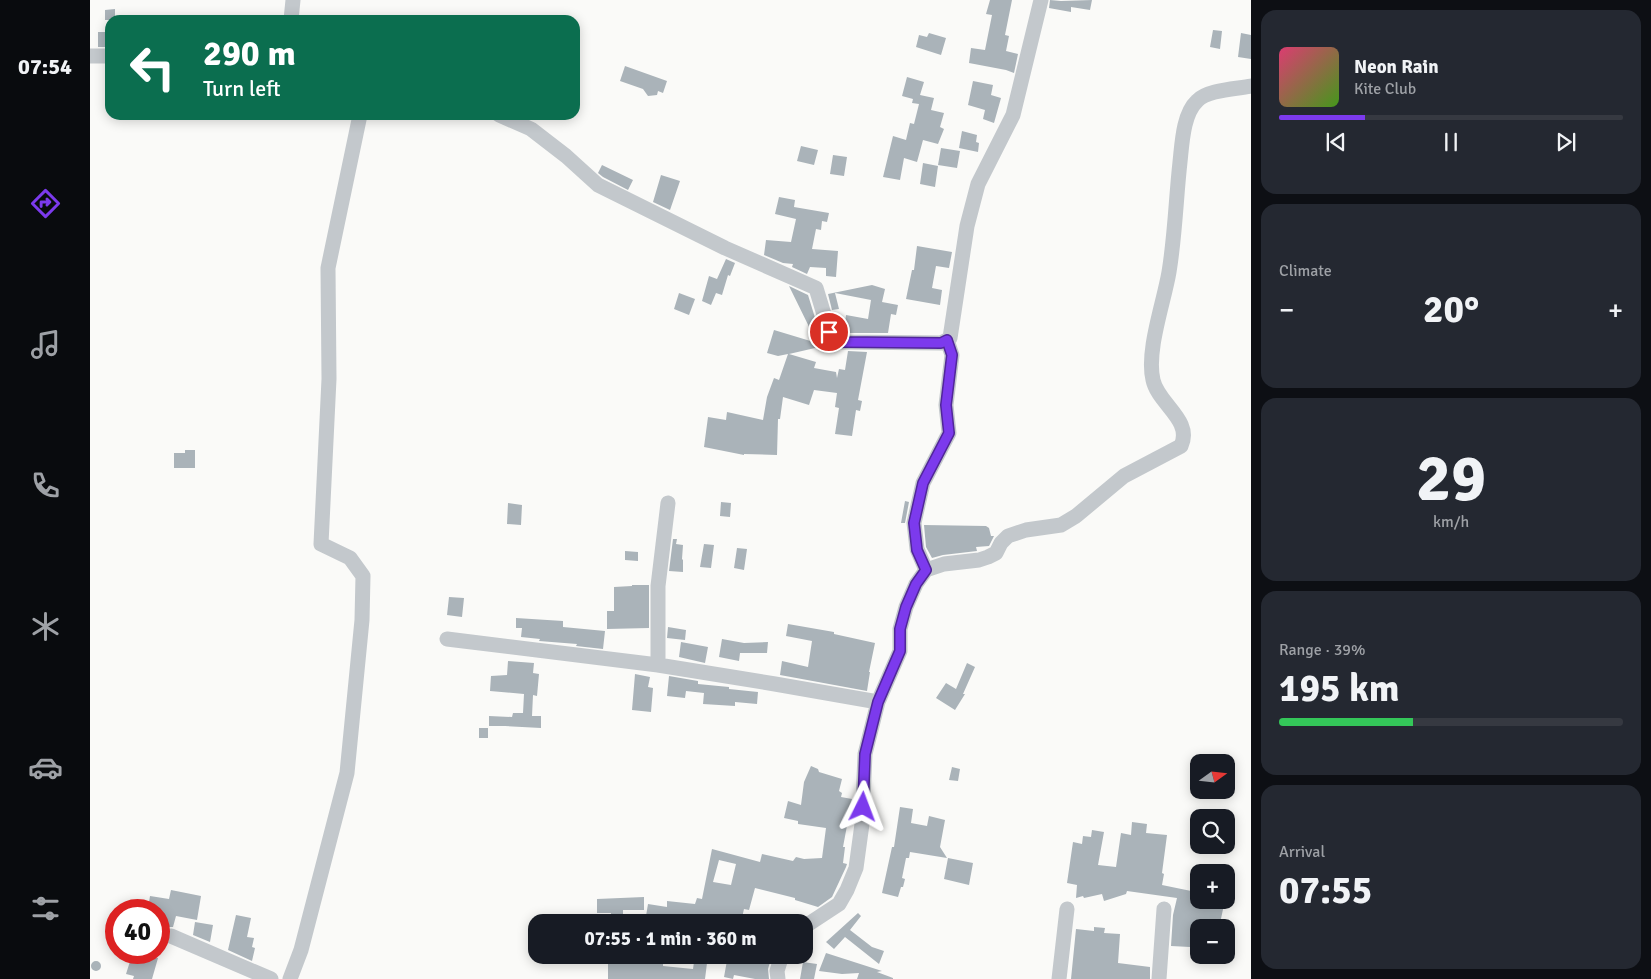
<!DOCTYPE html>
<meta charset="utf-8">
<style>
:root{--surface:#171b24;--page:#242831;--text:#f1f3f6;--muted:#9ea1a6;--line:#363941;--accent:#7c3aed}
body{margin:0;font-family:Signika,sans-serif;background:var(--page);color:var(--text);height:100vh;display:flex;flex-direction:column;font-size:19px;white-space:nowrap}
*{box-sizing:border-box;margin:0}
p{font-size:16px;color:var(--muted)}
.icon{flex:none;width:28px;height:28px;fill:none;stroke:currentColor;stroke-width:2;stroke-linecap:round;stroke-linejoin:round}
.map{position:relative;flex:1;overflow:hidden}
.panel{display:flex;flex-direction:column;gap:10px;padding:10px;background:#0d0f14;width:400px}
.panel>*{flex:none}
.hud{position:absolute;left:15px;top:15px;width:475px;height:105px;border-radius:15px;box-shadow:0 2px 12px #0003;background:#0b6e4f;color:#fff;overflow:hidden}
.needle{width:32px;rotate:75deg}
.controls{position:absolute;left:1100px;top:754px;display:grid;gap:10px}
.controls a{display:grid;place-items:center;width:45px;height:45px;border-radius:10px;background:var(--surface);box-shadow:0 2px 12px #0003;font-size:25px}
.speed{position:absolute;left:15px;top:899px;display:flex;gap:10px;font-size:25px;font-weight:700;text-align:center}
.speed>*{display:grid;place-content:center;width:65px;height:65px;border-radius:50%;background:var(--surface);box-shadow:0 2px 12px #0003;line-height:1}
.speed .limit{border:8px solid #d22;background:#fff;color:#111}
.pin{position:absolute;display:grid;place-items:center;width:42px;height:42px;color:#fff;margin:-21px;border:2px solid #fff;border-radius:50%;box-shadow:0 1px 5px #0007}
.me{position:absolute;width:55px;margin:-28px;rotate:3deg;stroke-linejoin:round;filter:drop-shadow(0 0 4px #0008)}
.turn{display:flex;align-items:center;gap:18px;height:105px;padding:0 15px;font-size:22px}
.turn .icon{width:65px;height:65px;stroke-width:2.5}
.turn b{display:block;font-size:35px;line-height:42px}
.big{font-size:38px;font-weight:700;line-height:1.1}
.panel .tile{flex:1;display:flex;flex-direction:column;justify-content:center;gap:8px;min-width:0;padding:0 18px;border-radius:15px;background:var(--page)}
.panel .dial{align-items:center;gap:0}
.dial b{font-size:65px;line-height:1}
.song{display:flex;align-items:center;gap:15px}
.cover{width:60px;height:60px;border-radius:8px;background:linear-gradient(135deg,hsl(340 70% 55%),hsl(100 70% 35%))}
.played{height:5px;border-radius:2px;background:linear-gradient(90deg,var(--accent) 25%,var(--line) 25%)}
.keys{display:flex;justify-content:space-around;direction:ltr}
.heat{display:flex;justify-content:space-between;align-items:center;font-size:28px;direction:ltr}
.charge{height:8px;border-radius:4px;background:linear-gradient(90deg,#34c759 39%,var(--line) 0)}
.trip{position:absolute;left:438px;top:914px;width:285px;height:50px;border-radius:15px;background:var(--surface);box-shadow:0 2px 12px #0003;font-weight:700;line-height:50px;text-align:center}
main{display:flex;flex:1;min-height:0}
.tab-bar{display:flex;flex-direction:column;width:90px;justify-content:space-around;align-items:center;background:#090b0e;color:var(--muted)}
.tab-bar .icon{width:35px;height:35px}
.tab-bar .current{color:var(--accent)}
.tab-bar b{font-size:22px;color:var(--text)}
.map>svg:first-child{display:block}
.building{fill:#aab3b9;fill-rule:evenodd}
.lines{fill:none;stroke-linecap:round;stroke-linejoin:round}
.minor{stroke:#c3c8cc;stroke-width:15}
.route-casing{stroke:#51269a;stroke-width:12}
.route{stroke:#7c3aed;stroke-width:9}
</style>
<main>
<nav class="tab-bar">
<b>07:54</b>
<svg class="icon current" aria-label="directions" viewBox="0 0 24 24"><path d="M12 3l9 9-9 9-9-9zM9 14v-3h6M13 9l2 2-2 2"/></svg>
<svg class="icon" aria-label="music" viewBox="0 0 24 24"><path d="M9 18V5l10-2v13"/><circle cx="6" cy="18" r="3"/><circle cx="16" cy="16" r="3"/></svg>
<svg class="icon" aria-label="phone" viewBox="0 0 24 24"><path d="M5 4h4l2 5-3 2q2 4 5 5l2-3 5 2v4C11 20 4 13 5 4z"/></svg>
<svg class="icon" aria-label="climate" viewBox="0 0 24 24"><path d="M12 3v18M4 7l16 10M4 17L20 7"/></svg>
<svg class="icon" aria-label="car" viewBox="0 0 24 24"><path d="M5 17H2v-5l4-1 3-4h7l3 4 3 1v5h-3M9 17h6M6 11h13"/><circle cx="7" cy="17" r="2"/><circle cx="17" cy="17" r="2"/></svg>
<svg class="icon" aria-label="filters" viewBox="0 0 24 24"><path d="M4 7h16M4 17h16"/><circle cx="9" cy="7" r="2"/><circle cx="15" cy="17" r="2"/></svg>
</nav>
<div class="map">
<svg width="1161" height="979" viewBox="0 0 1161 979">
<rect width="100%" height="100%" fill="#fafaf8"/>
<!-- building -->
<path class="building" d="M 900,0 L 922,0 L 915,35 L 919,36 L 916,51 L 928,54 L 924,73 L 916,70 L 879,63 L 881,48 L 895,50 L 902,15 L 896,14 Z
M 960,0 L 971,1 L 1002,0 L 1000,10 L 981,7 L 981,12 L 959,8 Z
M 25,9 L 25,20 L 15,20 L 15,10 Z
M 1123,30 L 1132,31 L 1130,49 L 1120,47 Z
M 8,32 L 20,32 L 20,47 L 8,47 Z
M 839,33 L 856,38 L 851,55 L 826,47 L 829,35 L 837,37 Z
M 1151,33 L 1161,35 L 1161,59 L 1148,57 Z
M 535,66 L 577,81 L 573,93 L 568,91 L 567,95 L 558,96 L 553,89 L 530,81 Z
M 817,77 L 834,82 L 830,95 L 844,98 L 841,110 L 854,113 L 850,127 L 854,129 L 848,144 L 833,140 L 827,162 L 814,158 L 810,180 L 793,177 L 803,136 L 816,140 L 820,123 L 824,124 L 829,104 L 822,103 L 823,99 L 812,96 Z
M 883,81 L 903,85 L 901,95 L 911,98 L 904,123 L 893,119 L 895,110 L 878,105 Z
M 872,131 L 887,135 L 886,142 L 889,143 L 888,152 L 869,148 Z
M 711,146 L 728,150 L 724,165 L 707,161 Z
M 851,148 L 870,151 L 867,168 L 848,165 Z
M 743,155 L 757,157 L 754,176 L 740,174 Z
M 833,163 L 848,166 L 845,187 L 830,184 Z
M 512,165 L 543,180 L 538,190 L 513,177 L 508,173 Z
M 571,175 L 590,181 L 580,210 L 563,202 Z
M 689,197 L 705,200 L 704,207 L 739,213 L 737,222 L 732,221 L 731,230 L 726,229 L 722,249 L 748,251 L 746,277 L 736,276 L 736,268 L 720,267 L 717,274 L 702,267 L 703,264 L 693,263 L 674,255 L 676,240 L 701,242 L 706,219 L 685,214 Z
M 827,246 L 862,252 L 859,268 L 846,266 L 842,288 L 852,290 L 850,305 L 816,299 L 822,270 L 824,270 Z
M 636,259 L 645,263 L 640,276 L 638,275 L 632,295 L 626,293 L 621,305 L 612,301 L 619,276 L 627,279 Z
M 782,285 L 795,289 L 792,302 L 808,305 L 806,315 L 801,314 L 798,333 L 755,333 L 754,331 L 756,315 L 778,319 L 781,300 L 745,293 L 749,309 L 742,310 L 738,294 Z
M 699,286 L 718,295 L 730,334 L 737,342 L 738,345 L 699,354 L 726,362 L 724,368 L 746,372 L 747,378 L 749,369 L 755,370 L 758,351 L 777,352 L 768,400 L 772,401 L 770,411 L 766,410 L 762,436 L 745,434 L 749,408 L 745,407 L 747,393 L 724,390 L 719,405 L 693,397 L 690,419 L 688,419 L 687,455 L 654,454 L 654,455 L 614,447 L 618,417 L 636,420 L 637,412 L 673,420 L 677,397 L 684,378 L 689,380 L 698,354 L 688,356 L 677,353 L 684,330 L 727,343 Z
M 589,293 L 605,299 L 599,315 L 584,309 Z
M 95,450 L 105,450 L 105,468 L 84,468 L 84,453 L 95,453 Z
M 815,501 L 819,502 L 815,523 L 811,523 Z
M 631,502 L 641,503 L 640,517 L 630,516 Z
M 418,503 L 432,505 L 431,525 L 417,524 Z
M 834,525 L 896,526 L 899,528 L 901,536 L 904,536 L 899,546 L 886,547 L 887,551 L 853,555 L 842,558 L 836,547 Z
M 583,539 L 587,539 L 586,544 L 593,545 L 592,559 L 593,560 L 593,572 L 579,571 Z
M 614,544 L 624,545 L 621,568 L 610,567 Z
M 647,548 L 657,549 L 654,570 L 644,568 Z
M 535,551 L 548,552 L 548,561 L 535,560 Z
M 542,585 L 559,585 L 559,628 L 517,629 L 517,611 L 524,611 L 524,587 L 542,586 Z
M 359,597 L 374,598 L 372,617 L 357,615 Z
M 426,618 L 473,621 L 473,627 L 515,631 L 513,649 L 486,646 L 487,644 L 449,641 L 450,639 L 431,637 L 432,628 L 426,628 Z
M 698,624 L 744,632 L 744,634 L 785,643 L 779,672 L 780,672 L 777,691 L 690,675 L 692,661 L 718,667 L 722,641 L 696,636 Z
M 578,627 L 596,630 L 595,640 L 577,638 Z
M 632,639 L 654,643 L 678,642 L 677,653 L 650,653 L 649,661 L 629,657 Z
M 591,642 L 618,647 L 615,663 L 589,657 Z
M 418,661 L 444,663 L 443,673 L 449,674 L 447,696 L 443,695 L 442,716 L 451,716 L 451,728 L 415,726 L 399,726 L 399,716 L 422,717 L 423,713 L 433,713 L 434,694 L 400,691 L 401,676 L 417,675 Z
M 877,663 L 885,667 L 873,694 L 875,694 L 865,710 L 846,698 L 856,683 L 866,689 Z
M 545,674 L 560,677 L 558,687 L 563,688 L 561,712 L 542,710 Z
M 579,676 L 608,681 L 608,684 L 639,687 L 639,689 L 668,692 L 667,704 L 645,702 L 645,706 L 613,704 L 614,693 L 596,691 L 595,698 L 577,696 Z
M 389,728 L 398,728 L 398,738 L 389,738 Z
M 721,766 L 728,769 L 729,772 L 752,779 L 749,791 L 752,793 L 751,797 L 762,799 L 753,847 L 755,847 L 753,863 L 757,864 L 756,867 L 742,897 L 728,907 L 705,900 L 705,898 L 665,888 L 659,910 L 654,909 L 651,922 L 643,922 L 620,915 L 618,922 L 555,922 L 558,904 L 577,907 L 577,901 L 605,904 L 607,898 L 612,899 L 622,849 L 670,862 L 672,854 L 703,861 L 706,857 L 714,859 L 732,858 L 736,828 L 708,824 L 708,821 L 694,818 L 698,801 L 711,805 L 714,782 ZM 629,860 L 646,864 L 641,885 L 623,882 Z
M 862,767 L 870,769 L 868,781 L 859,780 Z
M 810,807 L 823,809 L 821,823 L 837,826 L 839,816 L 855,820 L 850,847 L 857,858 L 820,852 L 819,858 L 816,858 L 812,878 L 815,879 L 813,887 L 811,887 L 808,897 L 792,893 L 802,847 L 804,847 Z
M 1042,822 L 1057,824 L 1056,833 L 1077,835 L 1072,873 L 1074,874 L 1072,885 L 1106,892 L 1104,900 L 1135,900 L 1129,928 L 1109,928 L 1109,952 L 1100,952 L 1100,947 L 1081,946 L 1083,915 L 1087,898 L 1037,891 L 1036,894 L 1014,901 L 1012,894 L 994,898 L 993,896 L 986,898 L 987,885 L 977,883 L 983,842 L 992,844 L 993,836 L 1001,837 L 1002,830 L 1014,832 L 1008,865 L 1026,867 L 1031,833 L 1041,835 Z
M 858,858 L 883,863 L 879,885 L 854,879 Z
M 81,890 L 111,896 L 107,920 L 86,916 L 83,927 L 79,927 L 73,931 L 69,930 L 69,910 L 58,908 L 60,896 L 79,899 Z
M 554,897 L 554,910 L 533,910 L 533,922 L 521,922 L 521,913 L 507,913 L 507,899 Z
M 768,913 L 771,916 L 760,930 L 782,947 L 794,951 L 789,964 L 755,937 L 744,949 L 736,942 Z
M 146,915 L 161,918 L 157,937 L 164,938 L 162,947 L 165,948 L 162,961 L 138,950 Z
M 105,922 L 123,925 L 120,942 L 103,935 Z
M 1004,927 L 1015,928 L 1014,933 L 1030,934 L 1028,963 L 1060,967 L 1060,979 L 981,979 L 986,929 L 1004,931 Z
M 43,952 L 68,958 L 62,979 L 43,979 L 44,976 L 36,974 Z
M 736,953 L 792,971 L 787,972 L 803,978 L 803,979 L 767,979 L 769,973 L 752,974 L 729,971 Z
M 518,955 L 536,955 L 536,959 L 573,960 L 573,966 L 603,969 L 605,955 L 618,955 L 615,979 L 518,979 Z
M 638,955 L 682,955 L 678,969 L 679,979 L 665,979 L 644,975 L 643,979 L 634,977 Z
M1 966a5 5 0 1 1 10 0a5 5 0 1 1-10 0Z
M 713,962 L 727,964 L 724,979 L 710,979 Z"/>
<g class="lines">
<!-- minor -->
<path class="minor" d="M 201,20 L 203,0
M 0,56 L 20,56
M 409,115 L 441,129 L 476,156 L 508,185 L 635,248 L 726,288 L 739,331 L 752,342 L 851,343 L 857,340 L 862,355 L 856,405 L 859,433 L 833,483 L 824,523 L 827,549 L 836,570
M 857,340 L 860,338 L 877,226 L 888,184 L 923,115 L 951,0
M 357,639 L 568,665 L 685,684 L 788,702
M 568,665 L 568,586 L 578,503
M 714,927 L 749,904 L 757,890 L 766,868 L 772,824 L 775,754 L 788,702 L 810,651 L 810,629 L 816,607 L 826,584 L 836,570 L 854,564 L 889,560 L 898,557 L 906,553 L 911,543 L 918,536 L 936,530 L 971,525 L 986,516 L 1034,476 L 1091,446 C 1103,420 1068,404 1063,380 C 1056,351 1074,302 1079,272 C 1085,236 1086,198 1090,162 C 1092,144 1093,114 1107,101 C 1117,90 1146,89 1161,86
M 81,936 L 181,979
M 200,979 L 211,950 L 257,773 L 272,620 L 273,576 L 260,558 L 231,544 L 239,379 L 238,268 L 270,115
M 688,979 L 687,971 L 692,955
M 969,979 L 977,909
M 1069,979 L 1074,909"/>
</g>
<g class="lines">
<defs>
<path id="route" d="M 739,332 L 752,342 L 851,343 L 857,340 L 862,355 L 856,405 L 859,433 L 833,483 L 824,523 L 827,550 L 836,570 L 826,584 L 816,607 L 810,629 L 810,651 L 788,702 L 775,754 L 773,807"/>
</defs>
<!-- route casing -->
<use href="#route" class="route-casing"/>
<!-- route -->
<use href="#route" class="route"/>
</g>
</svg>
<div class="controls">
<a><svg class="needle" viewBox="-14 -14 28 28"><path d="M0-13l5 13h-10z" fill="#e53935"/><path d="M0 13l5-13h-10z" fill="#9ea1a6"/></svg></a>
<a><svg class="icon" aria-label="search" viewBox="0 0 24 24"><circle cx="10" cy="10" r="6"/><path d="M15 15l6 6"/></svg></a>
<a>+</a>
<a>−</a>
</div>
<div class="speed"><div class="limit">40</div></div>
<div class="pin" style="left:739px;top:332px;background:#d93025"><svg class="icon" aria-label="arrive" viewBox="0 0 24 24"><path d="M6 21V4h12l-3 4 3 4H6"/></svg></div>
<svg class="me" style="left:773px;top:807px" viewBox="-20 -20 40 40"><path d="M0-17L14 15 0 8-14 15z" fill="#7c3aed" stroke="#fff" stroke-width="4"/></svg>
<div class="trip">07:55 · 1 min · 360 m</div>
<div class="hud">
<div class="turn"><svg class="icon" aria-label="left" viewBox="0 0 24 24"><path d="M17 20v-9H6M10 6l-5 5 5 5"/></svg><div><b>290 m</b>Turn left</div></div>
</div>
</div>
<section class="panel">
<div class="tile">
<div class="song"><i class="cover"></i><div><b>Neon Rain</b><p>Kite Club</p></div></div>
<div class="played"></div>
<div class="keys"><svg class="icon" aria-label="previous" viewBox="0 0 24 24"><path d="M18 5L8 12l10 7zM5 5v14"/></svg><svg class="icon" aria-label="pause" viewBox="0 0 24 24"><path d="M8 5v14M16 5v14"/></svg><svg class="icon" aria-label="next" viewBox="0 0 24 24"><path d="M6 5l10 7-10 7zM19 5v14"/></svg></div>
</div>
<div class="tile"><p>Climate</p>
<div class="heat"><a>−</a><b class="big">20°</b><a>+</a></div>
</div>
<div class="tile dial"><b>29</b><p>km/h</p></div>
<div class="tile"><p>Range · 39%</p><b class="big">195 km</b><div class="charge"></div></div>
<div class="tile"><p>Arrival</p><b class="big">07:55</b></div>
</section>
</main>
